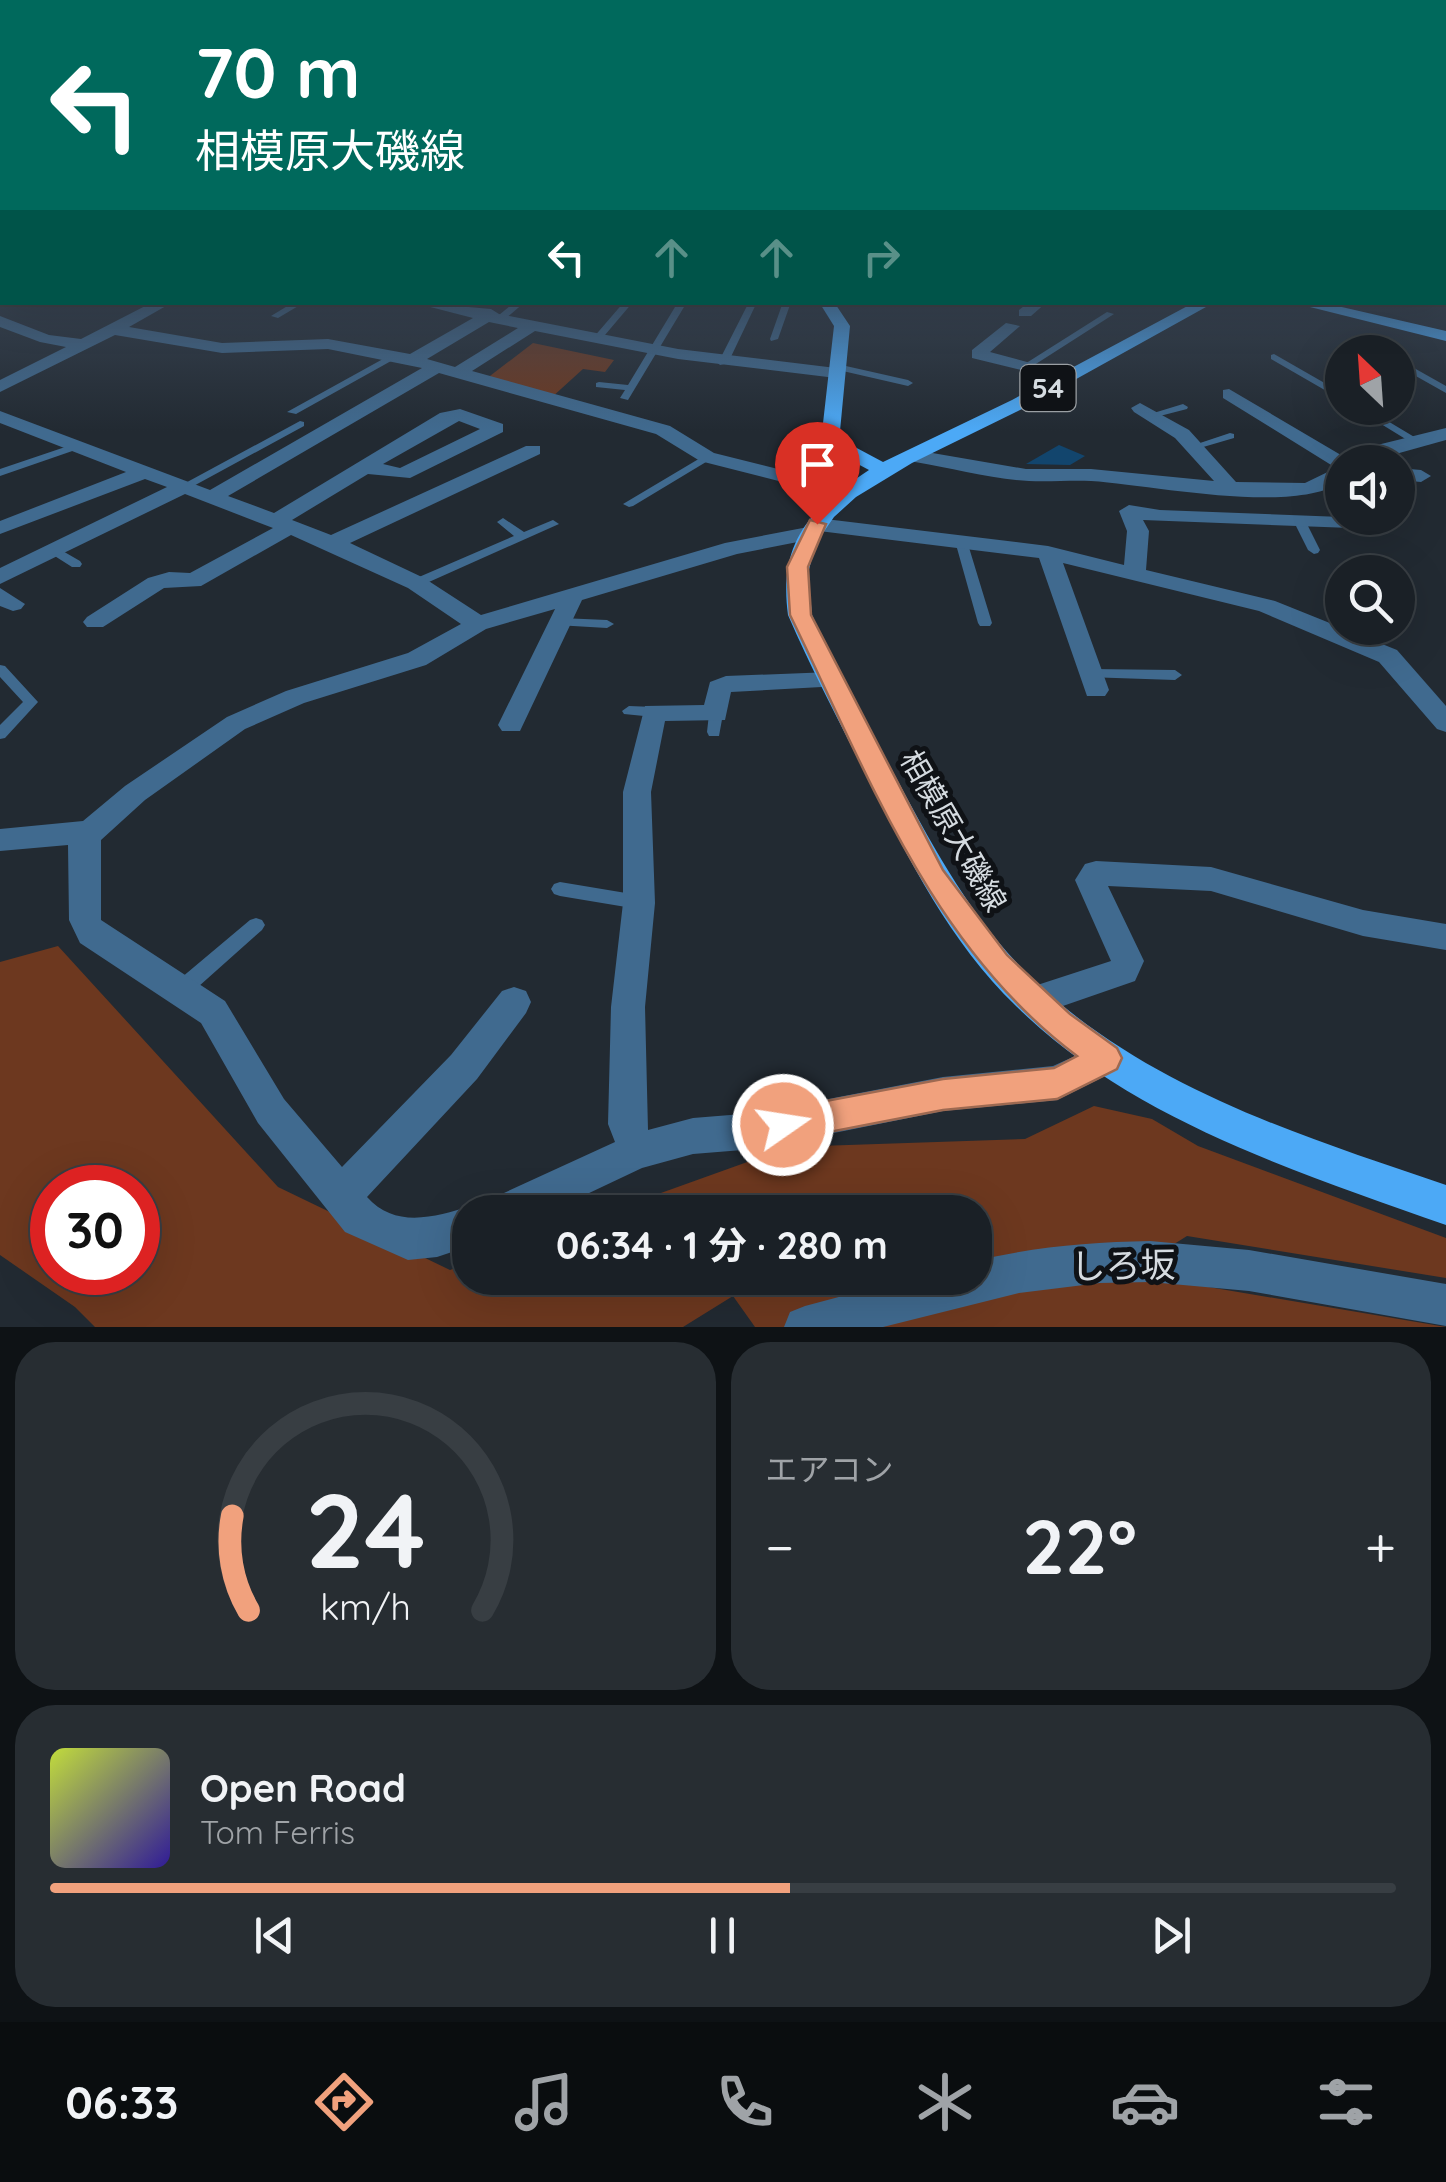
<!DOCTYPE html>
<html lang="ja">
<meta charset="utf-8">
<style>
:root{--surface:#1a2026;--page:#272d32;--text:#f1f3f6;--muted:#9fa3a7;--line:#383e43;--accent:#f1a17d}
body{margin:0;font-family:Quicksand,"Noto Sans JP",sans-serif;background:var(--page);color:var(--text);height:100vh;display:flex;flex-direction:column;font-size:38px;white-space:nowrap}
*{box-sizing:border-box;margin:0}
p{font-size:32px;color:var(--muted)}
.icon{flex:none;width:55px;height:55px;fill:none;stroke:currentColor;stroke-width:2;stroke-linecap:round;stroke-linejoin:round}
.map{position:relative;height:1327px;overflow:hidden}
.details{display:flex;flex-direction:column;gap:15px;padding:15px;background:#0e1215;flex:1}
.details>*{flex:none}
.guide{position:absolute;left:0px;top:0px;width:1448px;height:305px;box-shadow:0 10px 40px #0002,0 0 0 2px var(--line);background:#00695c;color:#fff;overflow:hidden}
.needle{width:65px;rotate:335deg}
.buttons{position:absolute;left:1325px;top:335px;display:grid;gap:20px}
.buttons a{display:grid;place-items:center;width:90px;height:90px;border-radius:50%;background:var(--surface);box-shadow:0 10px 40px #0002,0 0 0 2px var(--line);font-size:50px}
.speed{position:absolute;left:30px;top:1165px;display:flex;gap:20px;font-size:50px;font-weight:700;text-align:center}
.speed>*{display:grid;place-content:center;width:130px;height:130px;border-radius:50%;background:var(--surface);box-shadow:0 10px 40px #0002,0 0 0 2px var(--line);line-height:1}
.speed .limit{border:15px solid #d22;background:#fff;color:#111}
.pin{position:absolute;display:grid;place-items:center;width:85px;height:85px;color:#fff;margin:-102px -42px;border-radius:50% 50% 50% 0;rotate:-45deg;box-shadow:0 0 10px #0007}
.pin .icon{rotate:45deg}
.me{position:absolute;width:110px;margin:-55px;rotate:77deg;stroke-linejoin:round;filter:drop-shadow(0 0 8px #0008)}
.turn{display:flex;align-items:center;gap:35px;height:210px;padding:0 30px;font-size:45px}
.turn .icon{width:130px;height:130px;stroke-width:2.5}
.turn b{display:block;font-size:70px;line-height:85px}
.lanes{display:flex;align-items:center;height:95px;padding:0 30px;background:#0003;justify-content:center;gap:50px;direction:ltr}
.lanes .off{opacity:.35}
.big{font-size:75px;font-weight:700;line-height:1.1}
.details .card{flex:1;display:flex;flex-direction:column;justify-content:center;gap:15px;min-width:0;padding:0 35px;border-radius:40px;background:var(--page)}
.details .dial{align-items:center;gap:0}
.dial svg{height:260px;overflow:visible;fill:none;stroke:var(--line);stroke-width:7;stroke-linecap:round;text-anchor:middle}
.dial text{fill:var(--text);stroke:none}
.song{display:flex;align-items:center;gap:30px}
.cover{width:120px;height:120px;border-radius:15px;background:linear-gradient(135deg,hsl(70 70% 55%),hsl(250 70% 35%))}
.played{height:10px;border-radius:5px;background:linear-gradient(90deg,var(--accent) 55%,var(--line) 55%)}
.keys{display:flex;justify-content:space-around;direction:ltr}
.heat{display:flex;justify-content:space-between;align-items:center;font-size:55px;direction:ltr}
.details .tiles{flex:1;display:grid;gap:15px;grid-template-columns:1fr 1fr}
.card:last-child{grid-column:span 2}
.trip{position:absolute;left:452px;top:1195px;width:540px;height:100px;border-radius:40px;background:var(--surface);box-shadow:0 10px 40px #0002,0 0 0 2px var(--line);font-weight:700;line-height:100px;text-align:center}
.tab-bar{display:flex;height:160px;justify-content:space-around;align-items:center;background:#0a0d0f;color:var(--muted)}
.tab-bar .icon{width:70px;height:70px}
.tab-bar .on{color:var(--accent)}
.tab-bar b{font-size:45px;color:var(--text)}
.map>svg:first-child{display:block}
.green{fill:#6d381f;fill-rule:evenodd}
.building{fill:#12456d}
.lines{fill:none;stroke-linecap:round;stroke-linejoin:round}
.service{fill:#406a8f;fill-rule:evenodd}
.minor{fill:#406a8f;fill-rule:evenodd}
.tertiary{fill:#406a8f;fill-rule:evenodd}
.primary{fill:#4ca9f6;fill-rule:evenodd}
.route{fill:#f1a17d;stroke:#9d6951;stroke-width:2.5}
.labels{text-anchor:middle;stroke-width:10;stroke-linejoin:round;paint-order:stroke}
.shield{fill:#0f1216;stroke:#9a9fa3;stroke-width:2.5}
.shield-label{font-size:28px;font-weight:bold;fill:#d5dbe0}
.street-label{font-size:30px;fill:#d5dbe0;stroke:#0f1216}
.near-street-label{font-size:35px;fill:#d5dbe0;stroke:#0f1216}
</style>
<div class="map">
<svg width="1446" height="1327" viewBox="0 0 1446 1327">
<rect width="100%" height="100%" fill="#222a32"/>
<!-- green -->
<path class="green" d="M 533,343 L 614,360 L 605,372 L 583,369 L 551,398 L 486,379 Z
M 58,946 L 278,1187 L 450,1270 L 470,1263 L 470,1278 L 975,1278 L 975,1212 L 608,1212 L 789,1147 L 1025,1139 L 1094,1106 L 1152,1119 L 1198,1146 L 1446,1238 L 1446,1278 L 1187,1236 L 1171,1246 L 1173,1281 L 1446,1327 L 755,1327 L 733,1296 L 683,1327 L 95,1327 L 75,1307 L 0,1255 L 0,962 ZM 52,1188 L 138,1188 L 138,1272 L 52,1272 Z"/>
<!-- building -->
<path class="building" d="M 1059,445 L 1085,456 L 1070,465 L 1026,464 Z"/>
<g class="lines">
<!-- service -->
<path class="service" d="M 294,302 L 305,302 L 278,318 L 271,316 Z
M 515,302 L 525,302 L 505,319 L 499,319 L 499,315 Z
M 624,302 L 633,302 L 599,342 L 593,342 L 593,338 Z
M 678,302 L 687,302 L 628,400 L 620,398 L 625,390 L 596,387 L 596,383 L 599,382 L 628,385 Z
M 749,302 L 757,302 L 728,363 L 720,365 L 718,363 Z
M 783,302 L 791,302 L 778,339 L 771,341 L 770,339 Z
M 1107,312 L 1114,314 L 1028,369 L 1020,367 Z
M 1371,343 L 1385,350 L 1387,352 C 1379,353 1372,352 1366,346 Z
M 392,354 L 400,356 L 296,414 L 287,412 Z
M 1274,354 L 1342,393 L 1342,400 L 1271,359 L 1271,355 Z
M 1398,359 L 1446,386 L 1446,393 L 1398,366 Z
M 837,364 L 908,380 L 913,383 L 908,386 L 834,369 L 832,367 Z
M 1183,404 L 1188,407 L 1187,409 L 1152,418 L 1147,415 Z
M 1355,408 L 1366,408 L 1421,441 L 1420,443 L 1412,443 Z
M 300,421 L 304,422 L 304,426 L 188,489 L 180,489 L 178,487 Z
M 1230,433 L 1234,434 L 1234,438 L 1193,450 L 1188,447 Z
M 77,443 L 81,444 L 81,448 L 0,476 L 0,469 Z
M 707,454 L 712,457 L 711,459 L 633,506 L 629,507 L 623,504 Z
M 503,518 L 524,532 L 553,520 L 559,524 L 420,586 L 412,586 L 410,583 L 412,580 L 514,536 L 497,522 Z
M 1300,518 L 1306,522 L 1320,550 L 1318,553 L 1314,554 L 1308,550 L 1294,522 Z
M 961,537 L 967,541 L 992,623 L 990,626 L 980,626 L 978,623 L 955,541 Z
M 54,546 L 80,561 L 82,564 L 80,567 L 72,567 L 50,553 L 48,550 Z
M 561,618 L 607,620 L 614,624 L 607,628 L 556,625 L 554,622 Z
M 0,665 L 5,666 L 38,702 L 5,738 L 0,739 L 0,725 L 23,702 L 0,677 Z
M 1091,669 L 1175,670 L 1182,675 L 1175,680 L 1086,677 L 1084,674 L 1086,671 Z
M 629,706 L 654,707 L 661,712 L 654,717 L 624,714 L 622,711 Z
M 716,709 L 723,714 L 719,736 L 709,736 L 707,732 L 709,714 Z
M 560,882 L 638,895 L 644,897 L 647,902 L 644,907 L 638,909 L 560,896 L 554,894 L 551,889 L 554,884 Z
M 256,918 L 262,920 L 265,925 L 262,930 L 189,995 L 182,997 L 175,995 L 173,989 L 175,983 L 250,920 Z"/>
<!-- minor -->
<path class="minor" d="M 153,302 L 173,302 L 129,327 L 222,343 L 328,339 L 410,354 L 473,318 L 411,302 L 491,309 L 499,314 L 678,349 L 836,368 L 845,373 L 836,378 L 678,359 L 535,331 L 472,371 L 670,426 L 714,453 L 802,475 L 839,446 L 853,446 L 853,454 L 806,488 L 700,461 L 656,434 L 439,373 L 228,496 L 274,513 L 440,413 L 460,409 L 503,424 L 503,432 L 410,478 L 368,474 L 292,520 L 331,535 L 526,446 L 540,446 L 540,454 L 350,543 L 424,578 L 481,615 L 725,543 L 808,527 L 809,519 L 817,518 L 1048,546 L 1124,565 L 1127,531 L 1119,511 L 1129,505 L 1160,510 L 1342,517 L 1351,518 L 1351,528 L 1143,520 L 1149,531 L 1146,570 L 1275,601 L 1397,650 L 1446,706 L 1446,732 L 1437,729 L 1379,662 L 1259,611 L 1063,563 L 1109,690 L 1105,696 L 1087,696 L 1039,558 L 819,531 L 818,538 L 737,554 L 582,600 L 520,731 L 502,731 L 498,725 L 555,609 L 486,629 L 426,665 L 304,703 L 245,729 L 145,800 L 101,840 L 101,920 L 225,1001 L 284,1099 L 342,1167 L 451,1055 L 502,991 L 514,987 L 526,991 L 531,1002 L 526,1013 L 477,1079 L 367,1197 C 395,1229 436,1217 470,1206 L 484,1212 L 470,1212 L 470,1246 L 437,1257 L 408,1260 L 345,1232 L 258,1123 L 201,1023 L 80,943 L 69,920 L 68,845 L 0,851 L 0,829 L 83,821 L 125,786 L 227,717 L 286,691 L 408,653 L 461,624 L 408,588 L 291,535 L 201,586 L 164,588 L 103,627 L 87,627 L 83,622 L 87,617 L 148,578 L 169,572 L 190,573 L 273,528 L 185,494 L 0,584 L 0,568 L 167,487 L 145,479 L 0,534 L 0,521 L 126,472 L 0,423 L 0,411 L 210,490 L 422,368 L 328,349 L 222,353 L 115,335 L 0,392 L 0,380 L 66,347 L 40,342 L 0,327 L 0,316 L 49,335 L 81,339 ZM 489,322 L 518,328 L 455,367 L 427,359 ZM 459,421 L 480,429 L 400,468 L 383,464 Z
M 1029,302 L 1047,302 L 1031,316 L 1019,316 L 1019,310 Z
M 1006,323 L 1020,326 L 990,352 L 1071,374 L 1071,382 L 972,358 L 972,350 Z
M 1229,389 L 1346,458 L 1365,448 L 1446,428 L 1446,440 L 1367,462 L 1342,462 L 1342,482 C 1292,515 1153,485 1091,481 C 1071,480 1050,482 1029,481 C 992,479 952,468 915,462 L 905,456 L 915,450 L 1026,469 L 1091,469 L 1214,481 L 1175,438 L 1134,412 L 1131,408 L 1140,403 L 1189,430 L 1236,482 L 1305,483 L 1336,468 L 1223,398 L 1223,390 Z
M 1398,468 L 1421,470 L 1431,476 L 1421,482 L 1398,480 Z
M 0,588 L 25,604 L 21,609 L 13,611 L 0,606 Z
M 831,672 L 840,674 L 844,680 L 840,686 L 731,692 L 725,720 L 665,721 L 651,792 L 655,903 L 645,1007 L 648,1130 L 693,1118 L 755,1113 L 943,1077 L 1053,1066 L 1106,1042 L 1119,1047 L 1124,1058 L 1119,1069 L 1057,1100 L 943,1111 L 755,1149 L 693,1154 L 642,1168 L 549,1212 L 487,1212 L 493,1198 L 615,1142 L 608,1124 L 611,1007 L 623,903 L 623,792 L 645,706 L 704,705 L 710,682 L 726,676 Z
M 1096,861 L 1211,867 L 1363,910 L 1446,924 L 1446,950 L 1363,936 L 1211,891 L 1108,886 L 1144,961 L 1135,981 L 1034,1016 L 1022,1012 L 1017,1001 L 1022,990 L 1111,961 L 1075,880 L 1085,864 Z"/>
<!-- tertiary -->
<path class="tertiary" d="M 1150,1241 L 1249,1250 L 1446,1284 L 1446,1326 L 1249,1291 L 1150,1282 L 1100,1283 L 1019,1293 L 883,1327 L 784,1327 L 790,1312 L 805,1306 L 910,1278 L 975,1278 L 975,1261 C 1033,1247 1090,1242 1150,1241 Z"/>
<!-- primary -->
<path class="primary" d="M 819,302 L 834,302 L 850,326 L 840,431 L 853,446 L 883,462 L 1012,400 L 1195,302 L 1215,302 L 1024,408 L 912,463 L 856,497 L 834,517 L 816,543 L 808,573 L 812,615 C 835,668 864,719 892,770 C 934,849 974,925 1041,987 C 1154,1090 1304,1137 1446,1185 L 1446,1225 C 1297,1172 1132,1120 1016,1006 C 949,941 910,861 868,779 C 841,724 812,671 788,615 C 778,541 811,508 869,470 L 839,454 L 822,432 L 834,326 Z
M 1290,302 L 1320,302 L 1446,331 L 1446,341 Z"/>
</g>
<!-- sky -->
<linearGradient id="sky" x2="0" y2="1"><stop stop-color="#13171c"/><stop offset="0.57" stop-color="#3e4a5a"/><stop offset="1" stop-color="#3e4a5a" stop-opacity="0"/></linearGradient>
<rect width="1446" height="431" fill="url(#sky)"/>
<!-- route -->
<path class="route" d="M 810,520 L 826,524 L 808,567 L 811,615 L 943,870 L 1007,955 L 1070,1014 L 1117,1048 L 1122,1058 L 1117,1069 L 1057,1099 L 943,1110 L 783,1141 L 771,1137 L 766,1125 L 771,1113 L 783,1109 L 943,1079 L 1054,1068 L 1077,1056 C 931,947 868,774 790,615 L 787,567 Z"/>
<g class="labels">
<!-- shield labels -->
<rect class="shield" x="1020.5" y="365" width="55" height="46" rx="8"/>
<g class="shield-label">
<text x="1048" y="398">54</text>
</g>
<!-- street labels -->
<g class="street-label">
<text transform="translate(953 831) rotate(60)" y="10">相模原大磯線</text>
</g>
<!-- near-street labels -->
<g class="near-street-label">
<text transform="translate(1123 1266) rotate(-1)" y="12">しろ坂</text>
</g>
</g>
</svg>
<div class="buttons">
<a><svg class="needle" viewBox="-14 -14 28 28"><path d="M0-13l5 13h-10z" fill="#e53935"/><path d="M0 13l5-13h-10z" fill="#9fa3a7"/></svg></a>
<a><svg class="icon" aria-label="sound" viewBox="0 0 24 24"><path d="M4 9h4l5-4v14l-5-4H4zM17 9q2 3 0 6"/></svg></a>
<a><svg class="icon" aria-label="search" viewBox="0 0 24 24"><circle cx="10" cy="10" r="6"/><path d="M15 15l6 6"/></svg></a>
</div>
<div class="speed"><div class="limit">30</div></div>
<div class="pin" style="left:817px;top:524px;background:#d93025"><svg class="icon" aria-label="arrive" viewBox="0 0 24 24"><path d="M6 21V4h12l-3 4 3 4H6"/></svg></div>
<svg class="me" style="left:783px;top:1125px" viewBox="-20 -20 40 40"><circle r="17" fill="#f1a17d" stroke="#fff" stroke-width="3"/><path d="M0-11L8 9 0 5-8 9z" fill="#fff"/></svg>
<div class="trip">06:34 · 1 分 · 280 m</div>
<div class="guide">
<div class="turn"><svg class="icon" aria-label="left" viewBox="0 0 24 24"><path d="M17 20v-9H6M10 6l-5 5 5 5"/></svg><div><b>70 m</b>相模原大磯線</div></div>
<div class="lanes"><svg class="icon" aria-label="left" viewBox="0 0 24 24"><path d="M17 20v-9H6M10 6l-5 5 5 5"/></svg><svg class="icon off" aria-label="ahead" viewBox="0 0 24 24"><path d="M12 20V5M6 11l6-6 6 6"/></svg><svg class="icon off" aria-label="ahead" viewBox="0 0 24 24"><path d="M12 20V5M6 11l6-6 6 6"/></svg><svg class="icon off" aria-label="right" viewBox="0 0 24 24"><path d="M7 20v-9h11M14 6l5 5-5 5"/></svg></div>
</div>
</div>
<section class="details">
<div class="tiles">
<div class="card dial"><svg viewBox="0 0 100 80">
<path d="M14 69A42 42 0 1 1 86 69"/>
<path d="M14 69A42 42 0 0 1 9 40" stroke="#f1a17d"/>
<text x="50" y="56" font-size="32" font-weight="700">24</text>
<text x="50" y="72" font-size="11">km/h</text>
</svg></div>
<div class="card"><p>エアコン</p>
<div class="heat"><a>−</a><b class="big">22°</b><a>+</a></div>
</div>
<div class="card">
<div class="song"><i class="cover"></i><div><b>Open Road</b><p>Tom Ferris</p></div></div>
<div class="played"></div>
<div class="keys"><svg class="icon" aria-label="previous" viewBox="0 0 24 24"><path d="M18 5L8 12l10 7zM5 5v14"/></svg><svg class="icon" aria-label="pause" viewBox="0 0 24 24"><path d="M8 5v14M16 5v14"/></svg><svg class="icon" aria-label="next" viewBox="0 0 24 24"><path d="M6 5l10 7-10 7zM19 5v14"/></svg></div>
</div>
</div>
</section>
<nav class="tab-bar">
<b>06:33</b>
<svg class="icon on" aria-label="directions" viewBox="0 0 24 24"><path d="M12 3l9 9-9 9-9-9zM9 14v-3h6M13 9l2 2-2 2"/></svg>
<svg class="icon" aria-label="music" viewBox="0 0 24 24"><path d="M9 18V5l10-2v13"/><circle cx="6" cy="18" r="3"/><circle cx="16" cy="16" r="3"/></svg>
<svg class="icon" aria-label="phone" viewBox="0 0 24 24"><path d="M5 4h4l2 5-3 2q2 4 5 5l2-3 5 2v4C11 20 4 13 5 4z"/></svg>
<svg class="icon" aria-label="climate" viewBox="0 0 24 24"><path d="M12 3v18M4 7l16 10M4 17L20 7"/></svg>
<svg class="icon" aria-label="car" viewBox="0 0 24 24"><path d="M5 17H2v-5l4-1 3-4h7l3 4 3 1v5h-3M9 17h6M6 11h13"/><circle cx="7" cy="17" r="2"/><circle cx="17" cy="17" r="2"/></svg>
<svg class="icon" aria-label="filters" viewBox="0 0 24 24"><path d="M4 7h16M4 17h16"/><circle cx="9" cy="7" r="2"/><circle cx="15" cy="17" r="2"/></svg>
</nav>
